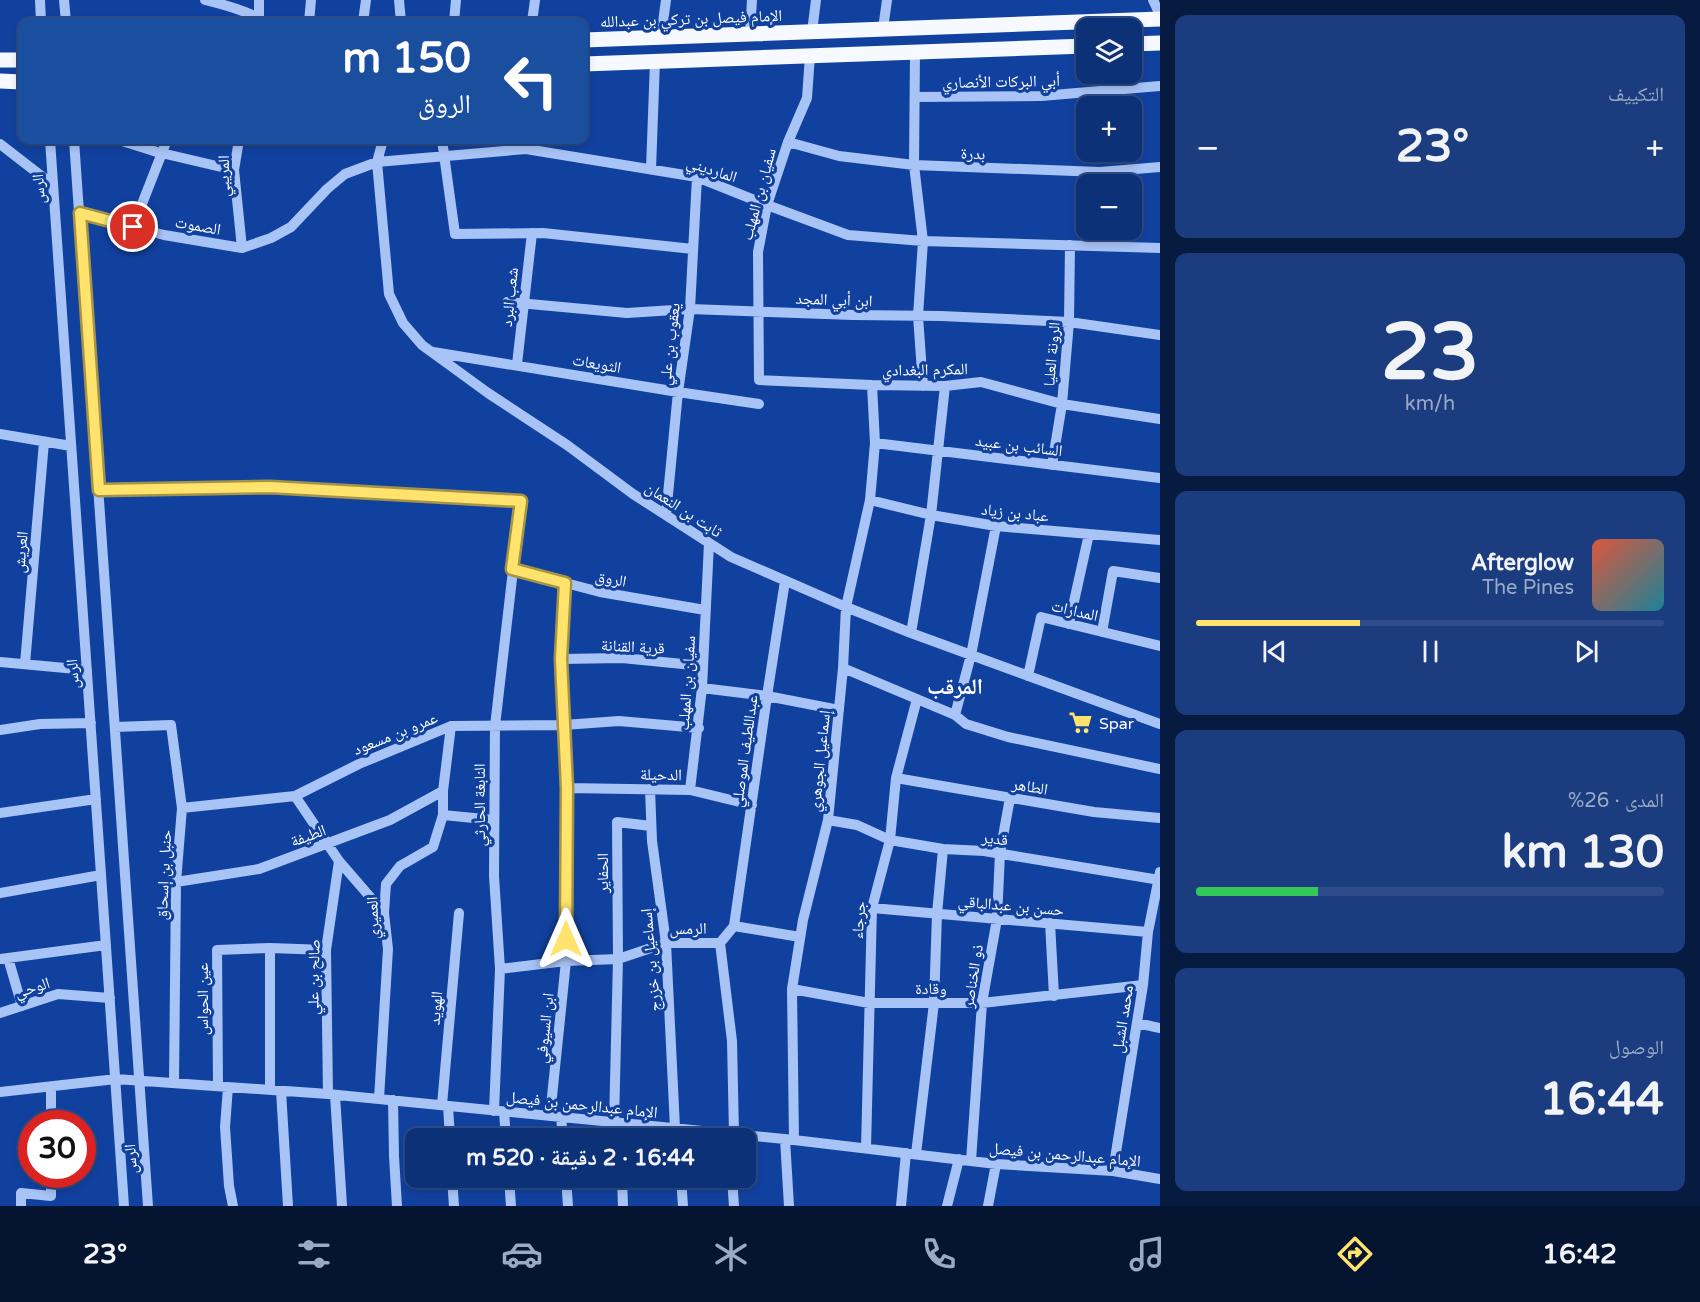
<!DOCTYPE html>
<html lang="ar">
<meta charset="utf-8">
<style>
:root{--surface:#0d3177;--page:#1b3d7f;--text:#f1f3f6;--muted:#9aa9c6;--line:#2d4c89;--accent:#ffe36c}
body{margin:0;font-family:"Varela Round","Noto Naskh Arabic",sans-serif;background:var(--page);color:var(--text);direction:rtl;height:100vh;display:flex;flex-direction:column;font-size:22px;white-space:nowrap}
*{box-sizing:border-box;margin:0}
p{font-size:20px;color:var(--muted)}
.icon{flex:none;width:33px;height:33px;fill:none;stroke:currentColor;stroke-width:2;stroke-linecap:round;stroke-linejoin:round}
.map{position:relative;flex:1;overflow:hidden;direction:ltr}
.side{display:flex;flex-direction:column;gap:15px;padding:15px;background:#071b41;width:540px}
.side>*{flex:none}
.banner{position:absolute;left:18px;top:18px;width:570px;height:126px;border-radius:12px;box-shadow:0 3px 9px #0003,0 0 0 2px var(--line);direction:rtl;background:#1a4fa0;color:#fff;overflow:hidden}
.tools{position:absolute;left:1076px;top:18px;display:grid;gap:12px}
.tools a{display:grid;place-items:center;width:66px;height:66px;border-radius:12px;background:var(--surface);box-shadow:0 3px 9px #0003,0 0 0 2px var(--line);font-size:30px}
.speed{position:absolute;left:18px;top:1110px;display:flex;gap:12px;font-size:30px;font-weight:700;text-align:center}
.speed>*{display:grid;place-content:center;width:78px;height:78px;border-radius:50%;background:var(--surface);box-shadow:0 3px 9px #0003,0 0 0 2px var(--line);line-height:1}
.speed .limit{border:9px solid #d22;background:#fff;color:#111}
.pin{position:absolute;display:grid;place-items:center;width:51px;height:51px;color:#fff;margin:-26px;border:3px solid #fff;border-radius:50%;box-shadow:0 2px 6px #0007}
.me{position:absolute;width:66px;margin:-33px;rotate:0deg;stroke-linejoin:round;filter:drop-shadow(0 0 4px #0008)}
.turn{display:flex;align-items:center;gap:21px;height:126px;padding:0 18px;font-size:27px}
.turn .icon{width:78px;height:78px;stroke-width:2.5}
.turn b{display:block;font-size:42px;line-height:51px}
.big{font-size:45px;font-weight:800;line-height:1.1}
.side .tile{flex:1;display:flex;flex-direction:column;justify-content:center;gap:9px;min-width:0;padding:0 21px;border-radius:12px;background:var(--page)}
.side .dial{align-items:center;gap:0}
.dial b{font-size:78px;line-height:1}
.song{display:flex;align-items:center;gap:18px}
.cover{width:72px;height:72px;border-radius:9px;background:linear-gradient(135deg,hsl(10 70% 55%),hsl(190 70% 35%))}
.played{height:6px;border-radius:3px;background:linear-gradient(90deg,var(--accent) 35%,var(--line) 35%)}
.keys{display:flex;justify-content:space-around;direction:ltr}
.heat{display:flex;justify-content:space-between;align-items:center;font-size:33px;direction:ltr}
.charge{height:9px;border-radius:4px;background:linear-gradient(90deg,#34c759 26%,var(--line) 0)}
.trip{position:absolute;left:405px;top:1128px;width:351px;height:60px;border-radius:12px;background:var(--surface);box-shadow:0 3px 9px #0003,0 0 0 2px var(--line);font-weight:800;line-height:60px;text-align:center;direction:rtl}
.tab-bar{display:flex;height:96px;justify-content:space-around;align-items:center;background:#051430;color:var(--muted)}
.tab-bar .icon{width:42px;height:42px}
.tab-bar .current{color:var(--accent)}
.tab-bar b{font-size:27px;color:var(--text)}
main{display:flex;flex:1;min-height:0}
.map>svg:first-child{display:block}
.lines{fill:none;stroke-linecap:round;stroke-linejoin:round}
.minor{stroke:#a8c3f5;stroke-width:10}
.major{stroke:#f6f9ff;stroke-width:15}
.route-casing{stroke:#a69446;stroke-width:15}
.route{stroke:#ffe36c;stroke-width:10}
.labels{text-anchor:middle;stroke-width:6;stroke-linejoin:round;paint-order:stroke}
.street-label{font-size:16px;fill:#fff;stroke:#11419f}
.poi-label{font-size:16px;fill:#fff;stroke:#11419f;text-anchor:start}
.district-label{font-size:22px;font-weight:bold;fill:#fff;stroke:#11419f}
</style>
<main>
<section class="side">
<div class="tile"><p>التكييف</p>
<div class="heat"><a>−</a><b class="big">23°</b><a>+</a></div>
</div>
<div class="tile dial"><b>23</b><p>km/h</p></div>
<div class="tile">
<div class="song"><i class="cover"></i><div><b>Afterglow</b><p>The Pines</p></div></div>
<div class="played"></div>
<div class="keys"><svg class="icon" aria-label="previous" viewBox="0 0 24 24"><path d="M18 5L8 12l10 7zM5 5v14"/></svg><svg class="icon" aria-label="pause" viewBox="0 0 24 24"><path d="M8 5v14M16 5v14"/></svg><svg class="icon" aria-label="next" viewBox="0 0 24 24"><path d="M6 5l10 7-10 7zM19 5v14"/></svg></div>
</div>
<div class="tile"><p>المدى · 26%</p><b class="big">130 km</b><div class="charge"></div></div>
<div class="tile"><p>الوصول</p><b class="big">16:44</b></div>
</section>
<div class="map">
<svg width="1160" height="1206" viewBox="0 0 1160 1206">
<rect width="100%" height="100%" fill="#11419f"/>
<g class="lines">
<!-- minor -->
<path class="minor" d="M 40,0 L 41,22
M 64,0 L 66,22
M 205,0 C 225,5 248,11 265,22
M 399,0 L 401,22
M 1153,0 L 1160,15
M 259,22 L 259,0
M 309,22 L 311,0
M 363,22 L 366,0
M 454,22 L 456,0
M 532,22 L 535,0
M 883,29 L 887,0
M 812,32 L 816,0
M 750,34 L 752,0
M 661,37 L 666,0
M 915,52 L 914,165 L 923,241 L 918,316 L 923,386
M 810,55 L 807,98 L 788,142 L 767,205 L 758,252 L 759,380 L 872,385 L 945,386 L 981,382 L 1062,404 L 1160,419
M 915,97 L 1041,96 L 1160,86
M 50,140 L 124,1206
M 74,140 L 148,1206
M 119,140 L 157,152 L 234,170
M 239,140 L 234,170 L 242,248
M 383,140 L 377,162 L 389,294 L 403,323 L 422,345 L 488,393 L 567,445 L 633,494 L 731,557 L 846,607 L 911,633 L 1160,724
M 442,140 L 455,234 L 543,233 L 693,249
M 788,142 L 839,156 L 914,165 L 1100,172 L 1160,167
M 0,144 L 53,185
M 651,169 L 655,61
M 80,213 L 164,235 L 242,248 L 271,238 L 291,227 L 327,189 L 345,174 L 377,162 L 526,149 L 697,177 L 767,205 L 848,235 L 923,241 L 1160,248
M 133,227 L 167,140
M 507,302 L 627,313 L 690,309 L 853,315 L 941,316 L 1069,322 L 1160,335
M 433,352 L 678,392 L 759,404
M 517,364 L 532,233
M 0,434 L 71,446
M 875,443 L 1160,478
M 1052,465 L 1062,404 L 1069,322 L 1070,245
M 99,491 L 270,487 L 521,501 L 495,726 L 494,876 L 500,969 L 494,1111
M 870,500 L 931,515 L 996,526 L 1160,540
M 666,515 L 678,392 L 690,309 L 697,177
M 512,569 L 600,592 L 705,610
M 1069,624 L 1089,534
M 1102,632 L 1113,571 L 1160,578
M 911,633 L 931,515 L 945,386
M 561,659 L 622,658 L 703,666
M 0,662 L 87,670
M 25,664 L 44,442
M 843,668 L 955,715 L 966,724 L 1008,737 L 1160,769
M 1028,676 L 1041,617 L 1160,646
M 702,688 L 767,696 L 839,710
M 955,715 L 971,655 L 996,526
M 115,727 L 171,725 L 182,808 L 176,882 L 174,1083
M 0,730 L 40,724 L 91,723
M 896,778 L 1094,812 L 1160,818
M 567,788 L 690,790 L 752,805
M 650,789 L 652,841 L 666,943 L 675,1128
M 690,790 L 702,688 L 709,543
M 295,796 L 339,861 L 384,913
M 182,808 L 295,796 L 359,764 L 451,726 L 564,725 L 619,721 L 699,728
M 0,813 L 96,799
M 443,815 L 494,820
M 828,820 L 857,825 L 890,840 L 943,849 L 984,851 L 1160,880
M 176,882 L 259,869 L 390,820 L 443,791
M 0,893 L 101,875
M 872,908 L 1148,932
M 1050,923 L 1054,996
M 734,926 L 767,696 L 785,581
M 720,943 L 732,1041 L 734,1134
M 8,958 L 22,1006
M 0,959 L 106,945
M 500,969 L 566,961 L 618,959 L 666,943 L 720,943 L 734,926 L 800,937
M 792,989 L 869,1003 L 982,1003 L 1143,985
M 0,1013 L 58,994 L 110,998
M 1137,1023 L 1160,1028
M 218,1086 L 217,950 L 270,948 L 326,950
M 51,1087 L 51,1124
M 228,1087 L 225,1127 L 229,1186 L 233,1206
M 270,1090 L 270,948
M 281,1091 L 288,1206
M 0,1092 L 116,1079 L 328,1094 L 794,1140 L 996,1164 L 1113,1171 L 1160,1179
M 328,1094 L 326,950 L 339,861
M 335,1095 L 342,1206
M 379,1099 L 388,949 L 384,913 L 386,884 L 400,866 L 433,847 L 443,815 L 443,791 L 451,726
M 393,1100 L 394,1156 L 397,1206
M 442,1105 L 459,913
M 448,1106 L 450,1138
M 504,1112 L 506,1138
M 550,1116 L 566,961 L 567,788 L 561,659 L 565,583
M 561,1117 L 563,1138
M 614,1123 L 618,959 L 617,822 L 651,826
M 619,1123 L 620,1138
M 785,1139 L 789,1206
M 794,1140 L 792,989 L 803,920 L 828,820 L 843,668 L 846,607 L 870,500 L 875,443 L 872,385
M 866,1148 L 872,908 L 890,840 L 896,778 L 917,699
M 916,1154 L 934,1003 L 937,914 L 943,849
M 971,1161 L 982,1003 L 997,919 L 1000,853 L 1010,798
M 1113,1171 L 1143,985 L 1148,932 L 1160,872
M 452,1178 L 454,1206
M 509,1178 L 511,1206
M 566,1178 L 568,1206
M 622,1178 L 623,1206
M 681,1178 L 683,1206
M 732,1178 L 734,1206
M 21,1206 L 21,1193 L 51,1196 L 51,1174
M 901,1206 L 906,1153
M 947,1206 L 959,1159
M 988,1206 L 996,1164"/>
<!-- major -->
<path class="major" d="M 584,40 L 1160,19
M 1131,44 L 1160,43
M 0,60 L 22,60
M 584,64 L 1086,46
M 0,81 L 22,82"/>
</g>
<g class="lines">
<defs>
<path id="route" d="M 133,227 L 80,213 L 99,490 L 270,487 L 521,501 L 512,569 L 565,583 L 561,659 L 567,788 L 566,939"/>
</defs>
<!-- route casing -->
<use href="#route" class="route-casing"/>
<!-- route -->
<use href="#route" class="route"/>
</g>
<!-- icons -->
<defs>
<symbol id="supermarket-bare" viewBox="-9 -9 18 18"><path d="M-6-5.5h2.5l.6 2H6L4.5 2H-2.5L-4.4-4H-6ZM-1.5 3.2a1.3 1.3 0 1 0 .1 0ZM3 3.2a1.3 1.3 0 1 0 .1 0Z" fill="#ffe36c" stroke="#11419f" stroke-width="2.5" paint-order="stroke"/></symbol>
</defs>
<g fill-rule="evenodd">
<use href="#supermarket-bare" x="1064" y="706" width="33" height="33"/>
</g>
<g class="labels">
<!-- street labels -->
<g class="street-label">
<text transform="translate(691 18) rotate(-2)" y="6">الإمام فيصل بن تركي بن عبدالله</text>
<text transform="translate(1001 81) rotate(-1)" y="6">أبي البركات الأنصاري</text>
<text transform="translate(973 153) rotate(2)" y="6">بدرة</text>
<text transform="translate(712 169) rotate(18)" y="6">المارديني</text>
<text transform="translate(223 176) rotate(-90)" y="6">المريبي</text>
<text transform="translate(38 189) rotate(-94)" y="6">الرس</text>
<text transform="translate(758 194) rotate(-75)" y="6">سفيان بن المهلب</text>
<text transform="translate(198 225) rotate(10)" y="6">الصموت</text>
<text transform="translate(509 297) rotate(-84)" y="6">شعب البرد</text>
<text transform="translate(834 299) rotate(2)" y="6">ابن أبي المجد</text>
<text transform="translate(669 344) rotate(-83)" y="6">يعقوب بن علي</text>
<text transform="translate(1051 354) rotate(-85)" y="6">الرونة العليا</text>
<text transform="translate(597 363) rotate(10)" y="6">الثويعات</text>
<text transform="translate(925 369) rotate(-1)" y="6">المكرم البغدادي</text>
<text transform="translate(1019 445) rotate(7)" y="6">السائب بن عبيد</text>
<text transform="translate(684 509) rotate(33)" y="6">ثابت بن النعمان</text>
<text transform="translate(1015 512) rotate(6)" y="6">عباد بن زياد</text>
<text transform="translate(20 552) rotate(-85)" y="6">العريش</text>
<text transform="translate(611 578) rotate(11)" y="6">الروق</text>
<text transform="translate(1075 610) rotate(13)" y="6">المدارات</text>
<text transform="translate(633 646) rotate(3)" y="6">قرية القنانة</text>
<text transform="translate(72 674) rotate(-94)" y="6">الرس</text>
<text transform="translate(686 683) rotate(-86)" y="6">سفيان بن المهلب</text>
<text transform="translate(395 733) rotate(-22)" y="6">عمرو بن مسعود</text>
<text transform="translate(744 751) rotate(-82)" y="6">عبداللطيف الموصلي</text>
<text transform="translate(819 761) rotate(-84)" y="6">إسماعيل الجوهري</text>
<text transform="translate(661 774) rotate(1)" y="6">الدحيلة</text>
<text transform="translate(1030 786) rotate(10)" y="6">الطاهر</text>
<text transform="translate(479 805) rotate(-90)" y="6">النابغة الحارثي</text>
<text transform="translate(308 835) rotate(-20)" y="6">الطيفة</text>
<text transform="translate(995 838) rotate(7)" y="6">قدير</text>
<text transform="translate(602 873) rotate(-90)" y="6">الحفاير</text>
<text transform="translate(163 875) rotate(-87)" y="6">حنبل بن إسحاق</text>
<text transform="translate(1011 905) rotate(5)" y="6">حسن بن عبدالباقي</text>
<text transform="translate(372 918) rotate(-92)" y="6">العميري</text>
<text transform="translate(858 920) rotate(-85)" y="6">جرجاء</text>
<text transform="translate(688 928) rotate(-1)" y="6">الرمس</text>
<text transform="translate(650 960) rotate(-95)" y="6">إسماعيل بن خزرج</text>
<text transform="translate(972 976) rotate(-81)" y="6">ذو الخناصر</text>
<text transform="translate(313 977) rotate(-89)" y="6">صالح بن علي</text>
<text transform="translate(32 987) rotate(-17)" y="6">الوحي</text>
<text x="931" y="994">وقادة</text>
<text transform="translate(202 999) rotate(-90)" y="6">عين الحواس</text>
<text transform="translate(435 1008) rotate(-85)" y="6">الهويد</text>
<text transform="translate(1122 1019) rotate(-81)" y="6">محمد الشبل</text>
<text transform="translate(544 1028) rotate(-84)" y="6">ابن السيوفي</text>
<text transform="translate(582 1104) rotate(6)" y="6">الإمام عبدالرحمن بن فيصل</text>
<text transform="translate(1065 1154) rotate(5)" y="6">الإمام عبدالرحمن بن فيصل</text>
<text transform="translate(130 1159) rotate(-94)" y="6">الرس</text>
</g>
<!-- poi labels -->
<g class="poi-label">
<text x="1099" y="729">Spar</text>
</g>
<!-- district labels -->
<g class="district-label">
<text x="955" y="694">المرقب</text>
</g>
</g>
</svg>
<div class="tools">
<a><svg class="icon" aria-label="layers" viewBox="0 0 24 24"><path d="M12 4l9 5-9 5-9-5zM3 14l9 5 9-5"/></svg></a>
<a>+</a>
<a>−</a>
</div>
<div class="speed"><div class="limit">30</div></div>
<div class="pin" style="left:133px;top:227px;background:#d93025"><svg class="icon" aria-label="arrive" viewBox="0 0 24 24"><path d="M6 21V4h12l-3 4 3 4H6"/></svg></div>
<svg class="me" style="left:566px;top:939px" viewBox="-20 -20 40 40"><path d="M0-17L14 15 0 8-14 15z" fill="#ffe36c" stroke="#fff" stroke-width="4"/></svg>
<div class="trip">16:44 · 2 دقيقة · 520 m</div>
<div class="banner">
<div class="turn"><svg class="icon" aria-label="left" viewBox="0 0 24 24"><path d="M17 20v-9H6M10 6l-5 5 5 5"/></svg><div><b>150 m</b>الروق</div></div>
</div>
</div>
</main>
<nav class="tab-bar">
<b>16:42</b>
<svg class="icon current" aria-label="directions" viewBox="0 0 24 24"><path d="M12 3l9 9-9 9-9-9zM9 14v-3h6M13 9l2 2-2 2"/></svg>
<svg class="icon" aria-label="music" viewBox="0 0 24 24"><path d="M9 18V5l10-2v13"/><circle cx="6" cy="18" r="3"/><circle cx="16" cy="16" r="3"/></svg>
<svg class="icon" aria-label="phone" viewBox="0 0 24 24"><path d="M5 4h4l2 5-3 2q2 4 5 5l2-3 5 2v4C11 20 4 13 5 4z"/></svg>
<svg class="icon" aria-label="climate" viewBox="0 0 24 24"><path d="M12 3v18M4 7l16 10M4 17L20 7"/></svg>
<svg class="icon" aria-label="car" viewBox="0 0 24 24"><path d="M5 17H2v-5l4-1 3-4h7l3 4 3 1v5h-3M9 17h6M6 11h13"/><circle cx="7" cy="17" r="2"/><circle cx="17" cy="17" r="2"/></svg>
<svg class="icon" aria-label="filters" viewBox="0 0 24 24"><path d="M4 7h16M4 17h16"/><circle cx="9" cy="7" r="2"/><circle cx="15" cy="17" r="2"/></svg>
<b>23°</b>
</nav>
